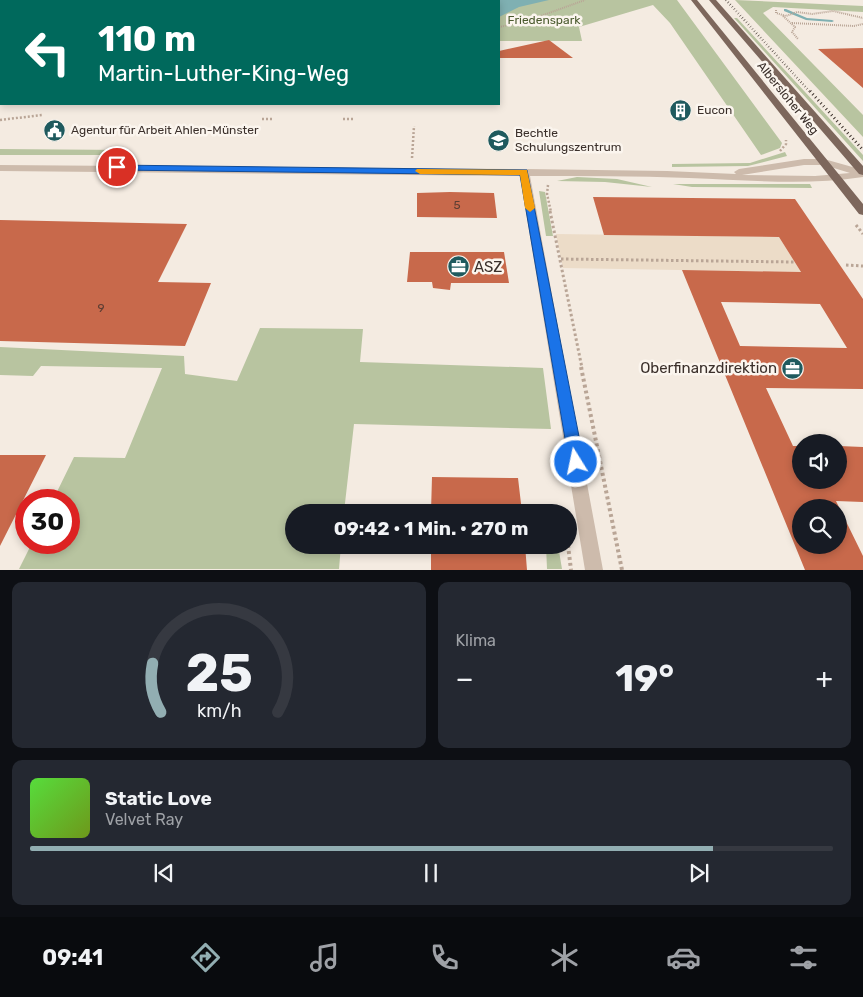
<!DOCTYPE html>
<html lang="de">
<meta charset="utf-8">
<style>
:root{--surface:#171b24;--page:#242831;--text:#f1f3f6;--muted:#9ea1a6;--line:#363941;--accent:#92aeb2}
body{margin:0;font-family:Rubik,sans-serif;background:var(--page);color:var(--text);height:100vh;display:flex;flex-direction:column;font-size:19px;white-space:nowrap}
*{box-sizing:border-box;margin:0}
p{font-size:16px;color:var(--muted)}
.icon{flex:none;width:28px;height:28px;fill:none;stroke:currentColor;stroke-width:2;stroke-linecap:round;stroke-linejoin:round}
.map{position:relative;height:570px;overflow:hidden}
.drawer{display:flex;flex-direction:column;gap:12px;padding:12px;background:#0d0f14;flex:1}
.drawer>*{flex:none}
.banner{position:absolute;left:0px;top:0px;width:500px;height:105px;box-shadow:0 2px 8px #0003;background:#00695c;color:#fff;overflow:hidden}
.buttons{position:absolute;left:792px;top:434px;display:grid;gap:10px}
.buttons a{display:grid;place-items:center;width:55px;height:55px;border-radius:50%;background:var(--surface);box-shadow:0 2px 8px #0003;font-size:25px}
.speed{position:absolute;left:15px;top:489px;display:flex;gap:10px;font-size:25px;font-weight:700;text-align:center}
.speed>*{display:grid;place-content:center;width:65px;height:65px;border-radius:50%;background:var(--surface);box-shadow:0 2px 8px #0003;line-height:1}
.speed .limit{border:8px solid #d22;background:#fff;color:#111}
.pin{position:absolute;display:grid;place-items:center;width:42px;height:42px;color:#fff;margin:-21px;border:2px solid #fff;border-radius:50%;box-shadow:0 1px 5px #0007}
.me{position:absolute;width:55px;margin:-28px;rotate:350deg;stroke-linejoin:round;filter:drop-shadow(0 0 4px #0008)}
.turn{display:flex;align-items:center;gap:18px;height:105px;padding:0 15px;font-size:22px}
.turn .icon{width:65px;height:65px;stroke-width:2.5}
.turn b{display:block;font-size:35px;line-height:42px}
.big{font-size:38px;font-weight:700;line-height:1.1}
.drawer .card{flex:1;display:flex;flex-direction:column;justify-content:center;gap:8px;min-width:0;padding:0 18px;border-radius:10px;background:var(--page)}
.drawer .dial{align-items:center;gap:0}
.dial svg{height:130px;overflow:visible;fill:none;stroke:var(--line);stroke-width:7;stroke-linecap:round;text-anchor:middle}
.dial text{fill:var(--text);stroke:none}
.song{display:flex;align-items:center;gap:15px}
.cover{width:60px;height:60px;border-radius:8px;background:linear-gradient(135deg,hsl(110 70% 55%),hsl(80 70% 35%))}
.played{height:5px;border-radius:2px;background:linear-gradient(90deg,var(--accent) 85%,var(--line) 85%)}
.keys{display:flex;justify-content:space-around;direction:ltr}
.heat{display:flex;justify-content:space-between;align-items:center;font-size:28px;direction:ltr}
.drawer .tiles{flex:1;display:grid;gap:12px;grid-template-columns:1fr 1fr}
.card:last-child{grid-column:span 2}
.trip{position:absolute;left:285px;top:504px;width:292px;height:50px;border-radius:25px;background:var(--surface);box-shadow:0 2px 8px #0003;font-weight:700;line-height:50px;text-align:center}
.menu{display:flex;height:80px;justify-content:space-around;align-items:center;background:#090b0e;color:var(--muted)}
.menu .icon{width:35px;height:35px}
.menu .active{color:var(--accent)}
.menu b{font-size:22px;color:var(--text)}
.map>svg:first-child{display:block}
.green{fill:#b8c4a0}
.plaza{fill:#ecdcc8}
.water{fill:#7fb0b2}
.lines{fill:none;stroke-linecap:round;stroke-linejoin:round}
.stream{fill:#7fb0b2;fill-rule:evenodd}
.building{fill:#c8694b;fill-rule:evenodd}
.path-far3{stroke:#b9a596;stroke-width:2;stroke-dasharray:1 1;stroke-linecap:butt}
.path-far2{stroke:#b9a596;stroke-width:2.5;stroke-dasharray:2 2;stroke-linecap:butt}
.path-far1{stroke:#b9a596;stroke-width:3;stroke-dasharray:2.5 2.5;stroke-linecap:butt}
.path{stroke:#b9a596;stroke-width:4;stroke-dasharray:3 3;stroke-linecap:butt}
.minor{fill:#cdbbac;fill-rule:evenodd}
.major{fill:#7d675c;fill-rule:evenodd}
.rail-far1{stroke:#3b302b;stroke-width:2.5;stroke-dasharray:0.5 2.5;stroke-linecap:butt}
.rail{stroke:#3b302b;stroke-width:3;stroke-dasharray:1 3;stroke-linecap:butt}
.route{fill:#1a73e8;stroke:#114b97}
.slow{fill:#f59e0b}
.labels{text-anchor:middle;stroke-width:5;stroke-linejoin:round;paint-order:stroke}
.far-park-label{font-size:12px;fill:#4a5a2e;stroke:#fbf5ee}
.far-street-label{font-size:12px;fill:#3b302b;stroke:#fbf5ee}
.far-poi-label{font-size:12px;fill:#3b302b;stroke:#fbf5ee;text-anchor:start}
.number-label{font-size:12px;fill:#5e3e33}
.poi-label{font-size:15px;fill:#3b302b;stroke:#fbf5ee;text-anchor:start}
</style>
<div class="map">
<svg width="863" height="570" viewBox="0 0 863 570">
<rect width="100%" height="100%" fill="#f4ebe1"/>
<!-- green -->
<path class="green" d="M 0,0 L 677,0 L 782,143 L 780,148 L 761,155 L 670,23 L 653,5 L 579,27 L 582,41 L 499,41 L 499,1 L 1,1 L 0,37 Z
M 735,0 L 863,6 L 863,12 L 773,7 L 763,13 L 863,115 L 863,137 Z
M 734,18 L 737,18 L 863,155 L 863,161 Z
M 0,149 L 125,150 L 121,155 L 0,155 Z
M 785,152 L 787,156 L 748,166 L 672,167 L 672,164 L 750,163 Z
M 577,177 L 617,179 L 652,187 L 605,182 L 557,181 Z
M 673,184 L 810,184 L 812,188 L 692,187 Z
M 539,191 L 545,192 L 553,236 L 546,236 Z
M 260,328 L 363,329 L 360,362 L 543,368 L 551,429 L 354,424 L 344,512 L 294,512 L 294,545 L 341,545 L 339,569 L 19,569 L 32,543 L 69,542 L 69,500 L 53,500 L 74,457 L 125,458 L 162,368 L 41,366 L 33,376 L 0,375 L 0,347 L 184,356 L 185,374 L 237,381 Z
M 546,545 L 558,545 L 562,569 L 547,569 Z"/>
<!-- plaza -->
<path class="plaza" d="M 556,234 L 779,237 L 801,272 L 563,268 Z"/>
<!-- water -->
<path class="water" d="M 131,0 L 549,0 L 519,7 L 499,17 L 499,1 Z"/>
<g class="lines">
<!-- stream -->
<path class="stream" d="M 784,9 L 786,9 L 807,18 L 832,20 L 834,21 L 832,22 L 806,20 L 784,11 Z"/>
</g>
<!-- building -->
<path class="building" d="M 549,40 L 573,58 L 500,58 L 499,51 Z
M 863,48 L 863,88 L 818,49 Z
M 450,192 L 494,193 L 497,218 L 417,217 L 417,193 Z
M 593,197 L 795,199 L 863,299 L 863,389 L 766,388 L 793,446 L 801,446 L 801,480 L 839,480 L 839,446 L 863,447 L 863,502 L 836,501 L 863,556 L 863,570 L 805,570 L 682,270 L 801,272 L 779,237 L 604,235 ZM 721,302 L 820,304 L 847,348 L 740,346 ZM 801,508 L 839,508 L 839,545 L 801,545 Z
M 0,220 L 187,224 L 158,282 L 211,283 L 185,346 L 0,341 Z
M 410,252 L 504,252 L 509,283 L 451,283 L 450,290 L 433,288 L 432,282 L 407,282 Z
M 0,455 L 46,455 L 0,546 Z
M 432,477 L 518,478 L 522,512 L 431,512 Z
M 431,545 L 525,545 L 527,570 L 431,570 Z"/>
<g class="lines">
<!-- path-far3 -->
<path class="path-far3" d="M 776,10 L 776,13 L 786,16 L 797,12 L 812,14 L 833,11 L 863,18
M 783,16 L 795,27 L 792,32 L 798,39
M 792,23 L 854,26 L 863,24
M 499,27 L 524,22 L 585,0"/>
<!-- path-far2 -->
<path class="path-far2" d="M 262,119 L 272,119
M 343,119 L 353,119
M 0,120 L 42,115
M 780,151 L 786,144 L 786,140
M 412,158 L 414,126
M 548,185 L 547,194 L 551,212"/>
<!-- path-far1 -->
<path class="path-far1" d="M 550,211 L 582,368
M 856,225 L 863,234
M 561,259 L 795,262
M 846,265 L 863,266"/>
<!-- path -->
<path class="path" d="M 581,367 L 622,570
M 568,545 L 571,570"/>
<!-- minor -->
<path class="minor" d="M 804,159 L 824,159 L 863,170 L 863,177 C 805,186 748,180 689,178 C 636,176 583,176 530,176 L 603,570 L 585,570 L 520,176 L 0,171 L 0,165 L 524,169 L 667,171 L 736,174 L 734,172 L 739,169 ZM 804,165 L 824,165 L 850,173 L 815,176 L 742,175 Z"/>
<!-- major -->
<path class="major" d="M 691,0 L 697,0 L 863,204 L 863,215 L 859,214 Z
M 709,0 L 716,0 L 863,166 L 863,175 L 859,174 Z"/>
<!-- rail-far1 -->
<path class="rail-far1" d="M 726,0 L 811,93"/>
<!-- rail -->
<path class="rail" d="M 810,91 L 863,150"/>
</g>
<!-- route -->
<path class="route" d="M 113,165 L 527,170 L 584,462 L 582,468 L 576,470 L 571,468 L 569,462 L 520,175 L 117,170 L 112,167 Z"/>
<!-- slow -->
<path class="slow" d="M 417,169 L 527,170 L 535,208 L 530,212 L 525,208 L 520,175 L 420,174 L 415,171 Z"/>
<!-- icons -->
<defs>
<symbol id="building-disc" viewBox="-11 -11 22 22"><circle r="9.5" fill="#1f5a5e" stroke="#fbf5ee"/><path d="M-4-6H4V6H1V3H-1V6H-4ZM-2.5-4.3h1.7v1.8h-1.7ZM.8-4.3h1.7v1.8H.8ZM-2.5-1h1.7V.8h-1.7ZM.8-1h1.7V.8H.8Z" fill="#fff"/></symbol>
<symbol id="civic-disc" viewBox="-11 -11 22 22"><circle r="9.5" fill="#1f5a5e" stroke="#fbf5ee"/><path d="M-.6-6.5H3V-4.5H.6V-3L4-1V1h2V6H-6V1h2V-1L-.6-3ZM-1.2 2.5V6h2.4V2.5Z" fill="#fff"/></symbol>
<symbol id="school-disc" viewBox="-11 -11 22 22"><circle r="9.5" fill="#1f5a5e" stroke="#fbf5ee"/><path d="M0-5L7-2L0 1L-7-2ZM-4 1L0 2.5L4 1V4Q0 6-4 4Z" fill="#fff"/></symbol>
<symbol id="office-disc" viewBox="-11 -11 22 22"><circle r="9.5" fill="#1f5a5e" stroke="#fbf5ee"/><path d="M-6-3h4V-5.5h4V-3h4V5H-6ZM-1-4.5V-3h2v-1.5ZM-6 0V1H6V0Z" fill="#fff"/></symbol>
</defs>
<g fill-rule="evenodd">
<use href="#building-disc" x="668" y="98" width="25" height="25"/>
<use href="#civic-disc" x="42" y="118" width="25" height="25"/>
<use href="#school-disc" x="486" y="128" width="25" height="25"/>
<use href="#office-disc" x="446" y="254" width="25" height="25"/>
<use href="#office-disc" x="780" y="356" width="25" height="25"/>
</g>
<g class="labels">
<!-- far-park labels -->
<g class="far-park-label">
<text x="544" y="24">Friedenspark</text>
</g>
<!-- far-street labels -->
<g class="far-street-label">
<text transform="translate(788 98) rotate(51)" y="4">Albersloher Weg</text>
</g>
<!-- far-poi labels -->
<g class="far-poi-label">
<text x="697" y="114">Eucon</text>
<text x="71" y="134">Agentur für Arbeit Ahlen-Münster</text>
<text x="515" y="137">Bechtle<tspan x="515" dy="14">Schulungszentrum</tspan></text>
</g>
<!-- number labels -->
<g class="number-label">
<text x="457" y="209">5</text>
<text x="101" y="312">9</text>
</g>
<!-- poi labels -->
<g class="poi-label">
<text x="474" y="272">ASZ</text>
<text x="777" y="373" text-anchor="end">Oberfinanzdirektion</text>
</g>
</g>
</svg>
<div class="buttons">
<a><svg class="icon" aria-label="sound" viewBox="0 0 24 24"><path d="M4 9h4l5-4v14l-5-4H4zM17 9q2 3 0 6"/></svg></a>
<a><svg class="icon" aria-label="search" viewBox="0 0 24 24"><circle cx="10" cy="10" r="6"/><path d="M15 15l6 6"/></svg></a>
</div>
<div class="speed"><div class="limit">30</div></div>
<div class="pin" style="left:117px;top:167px;background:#d93025"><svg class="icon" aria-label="arrive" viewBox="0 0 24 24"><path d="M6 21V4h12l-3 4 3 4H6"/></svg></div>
<svg class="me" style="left:576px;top:462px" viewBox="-20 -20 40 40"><circle r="17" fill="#1a73e8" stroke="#fff" stroke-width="3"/><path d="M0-11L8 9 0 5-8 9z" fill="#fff"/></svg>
<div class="trip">09:42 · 1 Min. · 270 m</div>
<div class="banner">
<div class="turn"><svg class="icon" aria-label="left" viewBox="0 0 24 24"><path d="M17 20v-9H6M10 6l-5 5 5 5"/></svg><div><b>110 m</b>Martin-Luther-King-Weg</div></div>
</div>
</div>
<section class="drawer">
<div class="tiles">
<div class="card dial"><svg viewBox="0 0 100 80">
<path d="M14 69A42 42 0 1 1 86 69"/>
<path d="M14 69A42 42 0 0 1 9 39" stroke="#92aeb2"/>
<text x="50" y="56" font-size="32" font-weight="700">25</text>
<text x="50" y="72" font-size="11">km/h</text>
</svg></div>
<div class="card"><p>Klima</p>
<div class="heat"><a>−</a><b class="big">19°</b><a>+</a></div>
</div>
<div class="card">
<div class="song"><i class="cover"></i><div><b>Static Love</b><p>Velvet Ray</p></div></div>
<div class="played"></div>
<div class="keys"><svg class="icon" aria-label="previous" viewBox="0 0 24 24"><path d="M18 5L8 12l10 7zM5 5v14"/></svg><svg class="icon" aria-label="pause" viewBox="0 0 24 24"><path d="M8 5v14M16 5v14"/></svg><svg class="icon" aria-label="next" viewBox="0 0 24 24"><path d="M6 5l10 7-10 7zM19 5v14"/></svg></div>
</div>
</div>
</section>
<nav class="menu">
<b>09:41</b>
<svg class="icon active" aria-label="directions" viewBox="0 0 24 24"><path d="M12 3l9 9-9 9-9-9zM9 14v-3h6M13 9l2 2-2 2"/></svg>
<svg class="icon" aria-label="music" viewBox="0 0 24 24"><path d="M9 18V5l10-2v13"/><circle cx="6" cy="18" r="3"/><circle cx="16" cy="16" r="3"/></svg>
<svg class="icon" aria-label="phone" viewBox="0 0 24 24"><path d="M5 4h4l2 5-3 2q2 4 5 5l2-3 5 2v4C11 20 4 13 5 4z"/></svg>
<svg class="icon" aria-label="climate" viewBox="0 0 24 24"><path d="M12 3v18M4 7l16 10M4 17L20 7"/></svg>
<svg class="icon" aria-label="car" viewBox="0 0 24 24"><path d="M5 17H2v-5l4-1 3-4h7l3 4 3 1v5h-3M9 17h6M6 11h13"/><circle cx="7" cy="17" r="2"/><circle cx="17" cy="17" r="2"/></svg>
<svg class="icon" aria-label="filters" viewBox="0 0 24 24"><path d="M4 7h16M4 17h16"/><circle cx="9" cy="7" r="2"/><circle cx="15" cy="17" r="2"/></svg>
</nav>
